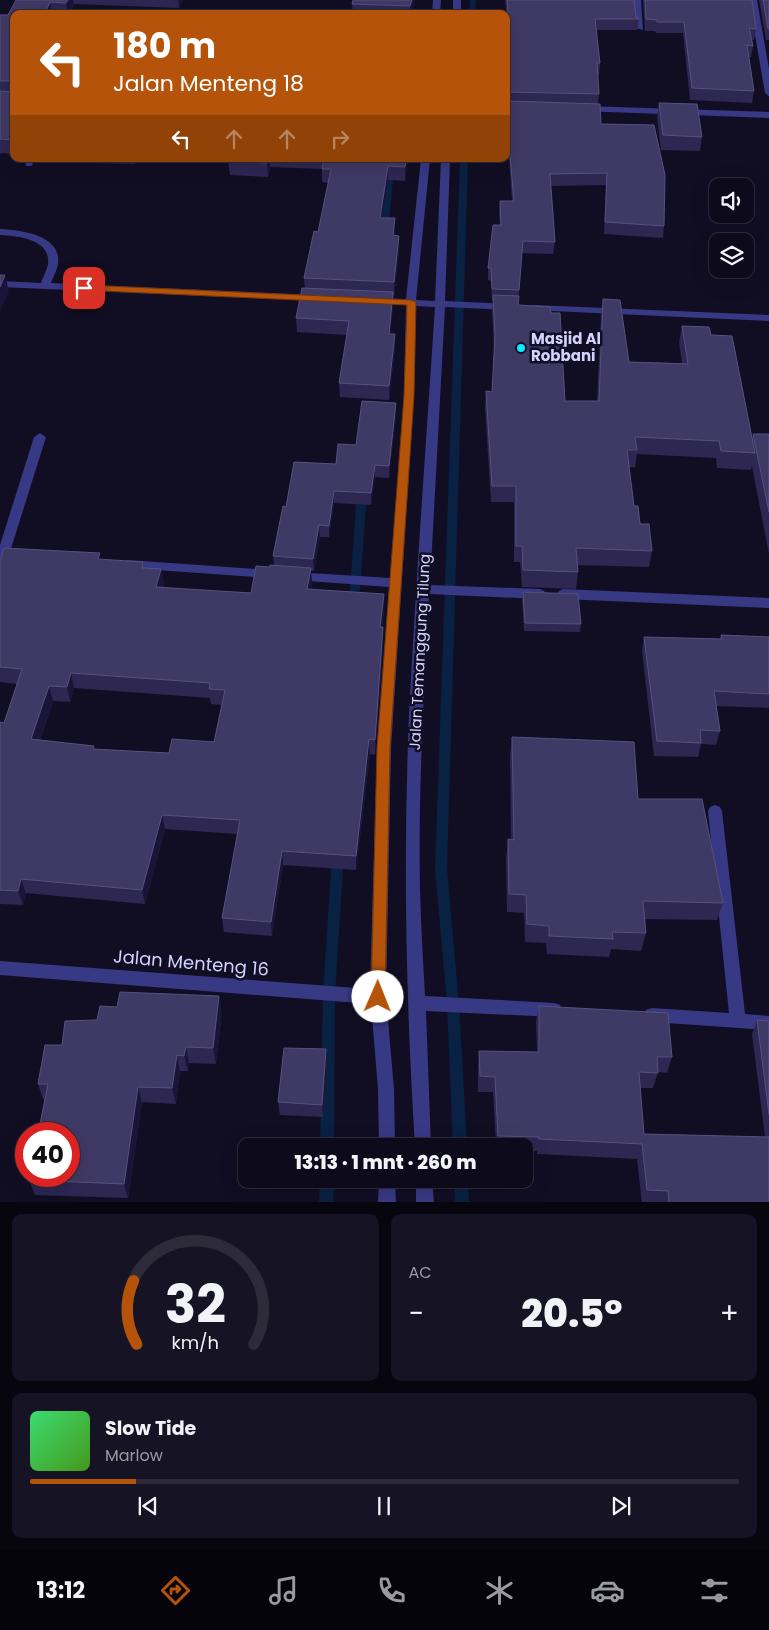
<!DOCTYPE html>
<html lang="id">
<meta charset="utf-8">
<style>
:root{--surface:#0d0a1b;--page:#161324;--text:#f1f3f6;--muted:#9a9aa3;--line:#2d2b3a;--accent:#b45309}
body{margin:0;font-family:Poppins,sans-serif;background:var(--page);color:var(--text);height:100vh;display:flex;flex-direction:column;font-size:19px;white-space:nowrap}
*{box-sizing:border-box;margin:0}
p{font-size:16px;color:var(--muted)}
.icon{flex:none;width:28px;height:28px;fill:none;stroke:currentColor;stroke-width:2;stroke-linecap:round;stroke-linejoin:round}
.map{position:relative;height:1202px;overflow:hidden}
.side{display:flex;flex-direction:column;gap:12px;padding:12px;background:#07060f;flex:1}
.side>*{flex:none}
.top-card{position:absolute;left:10px;top:10px;width:500px;height:152px;border-radius:10px;box-shadow:0 5px 20px #0002,0 0 0 1px var(--line);background:#b45309;color:#fff;overflow:hidden}
.buttons{position:absolute;left:709px;top:178px;display:grid;gap:10px}
.buttons a{display:grid;place-items:center;width:45px;height:45px;border-radius:10px;background:var(--surface);box-shadow:0 5px 20px #0002,0 0 0 1px var(--line);font-size:25px}
.speed{position:absolute;left:15px;top:1122px;display:flex;gap:10px;font-size:25px;font-weight:700;text-align:center}
.speed>*{display:grid;place-content:center;width:65px;height:65px;border-radius:50%;background:var(--surface);box-shadow:0 5px 20px #0002,0 0 0 1px var(--line);line-height:1}
.speed .limit{border:8px solid #d22;background:#fff;color:#111}
.pin{position:absolute;display:grid;place-items:center;width:42px;height:42px;color:#fff;margin:-21px;border-radius:10px;box-shadow:0 2px 8px #0006}
.me{position:absolute;width:55px;margin:-28px;rotate:1deg;stroke-linejoin:round;filter:drop-shadow(0 0 4px #0008)}
.turn{display:flex;align-items:center;gap:18px;height:105px;padding:0 20px;font-size:22px}
.turn .icon{width:65px;height:65px;stroke-width:2.5}
.turn b{display:block;font-size:35px;line-height:42px}
.lanes{display:flex;align-items:center;height:48px;padding:0 20px;background:#0003;justify-content:center;gap:25px;direction:ltr}
.lanes .off{opacity:.35}
.big{font-size:38px;font-weight:800;line-height:1.1}
.side .tile{flex:1;display:flex;flex-direction:column;justify-content:center;gap:8px;min-width:0;padding:0 18px;border-radius:10px;background:var(--page)}
.side .dial{align-items:center;gap:0}
.dial svg{height:130px;overflow:visible;fill:none;stroke:var(--line);stroke-width:7;stroke-linecap:round;text-anchor:middle}
.dial text{fill:var(--text);stroke:none}
.song{display:flex;align-items:center;gap:15px}
.cover{width:60px;height:60px;border-radius:8px;background:linear-gradient(135deg,hsl(140 70% 55%),hsl(100 70% 35%))}
.played{height:5px;border-radius:2px;background:linear-gradient(90deg,var(--accent) 15%,var(--line) 15%)}
.keys{display:flex;justify-content:space-around;direction:ltr}
.heat{display:flex;justify-content:space-between;align-items:center;font-size:28px;direction:ltr}
.side .tiles{flex:1;display:grid;gap:12px;grid-template-columns:1fr 1fr}
.tile:last-child{grid-column:span 2}
.trip{position:absolute;left:238px;top:1138px;width:295px;height:50px;border-radius:10px;background:var(--surface);box-shadow:0 5px 20px #0002,0 0 0 1px var(--line);font-weight:800;line-height:50px;text-align:center}
.menu{display:flex;height:80px;justify-content:space-around;align-items:center;background:#05040b;color:var(--muted)}
.menu .icon{width:35px;height:35px}
.menu .selected{color:var(--accent)}
.menu b{font-size:22px;color:var(--text)}
.map>svg:first-child{display:block}
.lines{fill:none;stroke-linecap:round;stroke-linejoin:round}
.stream{fill:#092142;fill-rule:evenodd}
.minor{fill:#383984;fill-rule:evenodd}
.wall{fill:#2d2752;fill-rule:evenodd}
.shaded-wall{fill:#1a1538}
.building{fill:#3f3965;stroke:#56517d;fill-rule:evenodd}
.route{fill:#b45309;stroke:#753606}
.poi-dot{fill:#00f0fc;stroke:#110e24;stroke-width:2}
.labels{text-anchor:middle;stroke-width:5;stroke-linejoin:round;paint-order:stroke}
.poi-label{font-size:15px;font-weight:bold;fill:#d4d1ff;stroke:#110e24;text-anchor:start}
.street-label{font-size:15px;fill:#d4d1ff;stroke:#110e24}
.near-street-label{font-size:18px;fill:#d4d1ff;stroke:#110e24}
</style>
<div class="map">
<svg width="769" height="1203" viewBox="0 0 769 1203">
<rect width="100%" height="100%" fill="#110e24"/>
<g class="lines">
<!-- stream -->
<path class="stream" d="M 470,0 L 476,0 L 475,14 L 469,14 Z
M 387,159 L 395,159 L 388,230 L 384,232 L 380,230 Z
M 460,159 L 468,159 L 447,869 L 459,1004 L 467,1146 L 453,1146 L 447,1004 L 435,869 Z
M 362,488 L 367,491 L 359,604 L 354,608 L 349,604 L 357,491 Z
M 338,850 L 342,852 L 344,855 L 335,993 L 334,1146 L 320,1146 L 323,993 L 332,855 L 334,852 Z
M 320,1179 L 334,1179 L 333,1203 L 319,1203 Z
M 454,1179 L 468,1179 L 469,1203 L 455,1203 Z"/>
<!-- minor -->
<path class="minor" d="M 433,0 L 441,0 L 440,14 L 432,14 Z
M 453,0 L 461,0 L 461,14 L 453,14 Z
M 633,0 L 641,0 L 643,30 L 636,28 Z
M 749,0 L 757,0 L 769,69 L 769,96 L 765,93 Z
M 584,106 L 769,112 L 769,118 L 581,111 L 581,107 Z
M 25,159 L 34,159 L 32,166 L 26,166 Z
M 421,159 L 430,159 L 416,300 L 435,301 L 441,159 L 450,159 L 445,301 L 509,304 L 514,307 L 509,310 L 445,307 L 430,585 L 540,589 L 544,591 L 546,594 L 544,597 L 540,599 L 429,594 C 424,692 418,791 420,890 C 421,925 423,961 425,996 L 554,1003 L 560,1005 L 562,1010 L 560,1015 L 554,1017 L 426,1011 L 431,1146 L 415,1146 C 406,1003 403,859 409,716 C 416,579 426,443 435,307 L 416,306 L 414,396 L 391,748 L 386,997 L 394,1089 L 395,1146 L 379,1146 L 378,1089 L 371,1004 L 0,975 L 0,961 L 370,989 L 377,748 L 389,587 L 294,580 L 288,576 L 294,572 L 390,578 L 404,396 L 406,305 L 377,304 L 372,301 L 377,298 L 406,299 Z
M 0,229 C 21,230 62,235 58,264 C 57,271 53,277 51,283 L 317,295 L 322,298 L 317,301 L 0,287 L 0,281 L 41,283 C 43,277 47,270 48,264 C 51,239 18,236 0,235 Z
M 534,305 L 769,315 L 769,321 L 530,310 L 530,306 Z
M 40,433 L 46,437 L 9,555 L 7,558 L 0,558 L 0,545 L 34,437 Z
M 127,560 L 272,570 L 278,574 L 272,578 L 127,568 L 121,564 Z
M 563,589 L 769,598 L 769,608 L 563,599 L 559,597 L 557,594 L 559,591 Z
M 715,805 L 720,807 L 722,811 L 745,1014 L 769,1016 L 769,1030 L 652,1022 L 646,1020 L 644,1015 L 646,1010 L 652,1008 L 729,1013 L 708,811 L 710,807 Z
M 379,1179 L 395,1179 L 396,1203 L 378,1203 Z
M 416,1179 L 432,1179 L 434,1203 L 416,1203 Z"/>
</g>
<!-- wall -->
<path class="wall" d="M 16,0 L 182,0 L 179,8 L 74,4 L 69,14 L 14,14 L 14,154 L 1,153 L 0,155 L 0,15 L 8,15 Z
M 353,0 L 415,0 L 411,14 L 353,14 L 352,4 Z
M 505,0 L 634,0 L 636,17 L 639,19 L 637,30 L 596,30 L 600,63 L 599,75 L 598,75 L 599,94 L 598,104 L 601,124 L 664,226 L 663,238 L 604,234 L 606,185 L 551,186 L 555,242 L 553,254 L 522,253 L 518,305 L 551,313 L 565,401 L 597,401 L 601,316 L 603,299 L 629,362 L 682,363 L 679,342 L 682,326 L 711,335 L 752,439 L 753,434 L 769,434 L 769,554 L 752,466 L 751,470 L 717,468 L 716,458 L 637,454 L 635,467 L 629,467 L 634,506 L 652,551 L 649,567 L 577,565 L 578,572 L 576,589 L 522,587 L 520,562 L 514,562 L 514,502 L 491,502 L 485,408 L 486,391 L 492,392 L 494,351 L 492,311 L 493,301 L 492,301 L 491,281 L 488,280 L 488,268 L 500,225 L 499,213 L 500,201 L 512,201 L 509,156 L 506,156 L 506,22 L 507,22 Z
M 643,0 L 752,0 L 756,29 L 754,40 L 752,40 L 753,46 L 751,57 L 749,57 L 754,91 L 752,103 L 690,100 L 683,33 L 656,33 L 655,31 L 645,31 Z
M 759,0 L 769,0 L 769,40 L 766,40 Z
M 659,103 L 702,137 L 700,151 L 661,150 L 657,117 Z
M 54,159 L 137,159 L 135,164 L 54,162 Z
M 229,159 L 408,159 L 405,181 L 388,180 L 382,218 L 395,232 L 395,235 L 399,250 L 394,297 L 393,297 L 393,306 L 390,334 L 395,348 L 389,400 L 340,397 L 339,383 L 347,335 L 297,332 L 296,318 L 305,288 L 304,278 L 318,232 L 328,183 L 322,182 L 322,169 L 270,167 L 268,177 L 230,175 L 228,161 Z
M 396,414 L 389,478 L 375,477 L 371,505 L 334,503 L 329,537 L 320,537 L 314,571 L 311,571 L 312,583 L 311,589 L 384,610 L 382,627 L 383,643 L 375,755 L 370,754 L 356,870 L 283,865 L 272,936 L 224,932 L 222,918 L 237,834 L 165,829 L 145,904 L 26,893 L 23,905 L 0,904 L 0,722 L 4,723 L 17,684 L 0,682 L 0,561 L 101,560 L 144,568 L 161,569 L 164,584 L 163,588 L 251,593 L 270,567 L 274,565 L 273,556 L 286,507 L 336,464 L 356,445 ZM 74,688 L 210,698 L 211,704 L 222,705 L 214,742 L 169,753 L 95,749 L 40,740 L 53,701 L 70,702 Z
M 523,592 L 581,624 L 580,632 L 524,631 L 522,600 Z
M 721,635 L 769,637 L 769,708 L 716,706 L 720,731 L 716,745 L 701,744 L 698,757 L 654,756 L 642,651 L 644,637 L 720,639 Z
M 512,737 L 638,799 L 723,903 L 717,920 L 644,919 L 646,933 L 641,951 L 611,949 L 609,957 L 547,954 L 546,943 L 525,942 L 524,913 L 507,912 L 506,858 L 508,839 L 511,840 L 510,756 Z
M 539,1006 L 672,1057 L 667,1073 L 658,1072 L 653,1088 L 640,1088 L 644,1134 L 765,1137 L 752,1034 L 757,1020 L 769,1021 L 769,1203 L 642,1203 L 637,1159 L 537,1154 L 537,1151 L 524,1151 L 524,1146 L 496,1146 L 493,1092 L 478,1092 L 478,1066 L 479,1051 L 537,1052 L 536,1022 Z
M 222,1012 L 216,1064 L 189,1063 L 188,1071 L 180,1071 L 176,1104 L 142,1102 L 128,1198 L 35,1195 L 29,1180 L 45,1099 L 43,1099 L 38,1084 L 62,1045 L 97,1020 Z
M 327,1062 L 323,1117 L 280,1115 L 278,1102 Z"/>
<!-- shaded-wall -->
<path class="shaded-wall" d="M 68,0 L 73,0 L 74,4 L 69,14 L 68,14 L 66,3 Z
M 178,0 L 182,0 L 179,8 Z
M 412,0 L 415,0 L 411,14 L 410,14 L 410,6 Z
M 50,2 L 52,14 L 45,14 Z
M 268,159 L 270,159 L 270,167 L 268,177 L 267,163 Z
M 406,159 L 408,159 L 405,181 L 405,167 Z
M 388,166 L 388,180 L 380,232 L 380,218 Z
M 395,218 L 395,232 L 393,249 L 393,235 Z
M 399,236 L 399,250 L 394,297 L 394,282 Z
M 5,275 L 9,291 L 0,312 L 0,287 Z
M 393,292 L 393,306 L 389,348 L 389,334 Z
M 395,334 L 395,348 L 389,400 L 389,386 Z
M 396,403 L 396,414 L 389,478 L 389,466 Z
M 375,465 L 375,477 L 371,505 L 371,493 Z
M 334,491 L 334,503 L 329,537 L 329,526 Z
M 319,525 L 320,537 L 314,571 L 313,559 Z
M 311,568 L 312,583 L 308,604 L 307,589 Z
M 161,569 L 164,584 L 159,603 L 156,587 Z
M 384,594 L 384,610 L 380,642 L 380,627 Z
M 383,627 L 383,643 L 375,755 L 375,740 Z
M 71,673 L 74,688 L 70,702 L 67,687 Z
M 49,686 L 53,701 L 35,754 L 31,739 Z
M 369,739 L 370,754 L 356,870 L 356,856 Z
M 162,815 L 165,829 L 145,904 L 142,890 Z
M 282,851 L 283,865 L 272,936 L 271,922 Z
M 21,879 L 26,893 L 23,905 L 18,891 Z
M 219,996 L 222,1012 L 216,1064 L 213,1048 Z
M 186,1047 L 189,1063 L 188,1071 L 184,1056 Z
M 326,1049 L 327,1062 L 323,1117 L 322,1105 Z
M 177,1055 L 180,1071 L 176,1104 L 172,1088 Z
M 138,1087 L 142,1102 L 128,1198 L 124,1184 Z"/>
<!-- building -->
<path class="building" d="M 16,0 L 68,0 L 66,3 L 50,2 L 45,14 L 14,14 L 13,84 L 11,81 L 0,81 L 0,15 L 8,15 Z
M 353,0 L 412,0 L 410,6 L 352,4 Z
M 507,0 L 634,0 L 636,17 L 639,19 L 595,19 L 600,63 L 597,63 L 599,94 L 506,92 L 506,22 L 509,23 Z
M 645,0 L 752,0 L 756,29 L 749,28 L 753,46 L 747,45 L 754,91 L 692,88 L 684,22 L 657,22 L 657,20 L 646,19 Z
M 763,0 L 769,0 L 769,29 L 768,29 Z
M 0,91 L 14,92 L 14,140 L 0,139 Z
M 506,101 L 600,104 L 601,124 L 654,125 L 665,175 L 664,226 L 605,222 L 607,173 L 550,174 L 555,242 L 523,241 L 519,290 L 492,289 L 491,268 L 488,268 L 493,225 L 501,225 L 500,201 L 514,201 L 509,144 L 506,144 Z
M 659,103 L 697,104 L 702,137 L 663,135 Z
M 229,159 L 268,159 L 267,163 L 228,161 Z
M 324,159 L 406,159 L 405,167 L 388,166 L 380,218 L 395,218 L 393,235 L 399,236 L 394,282 L 304,278 L 314,231 L 318,232 L 331,169 L 322,169 Z
M 0,275 L 5,275 L 0,287 Z
M 302,288 L 393,292 L 389,334 L 395,334 L 389,386 L 339,383 L 349,321 L 296,318 Z
M 493,295 L 519,296 L 518,305 L 550,307 L 551,313 L 560,313 L 565,401 L 599,401 L 603,299 L 620,300 L 629,362 L 688,364 L 682,326 L 709,327 L 711,335 L 732,336 L 755,453 L 721,451 L 719,441 L 635,437 L 637,450 L 627,450 L 634,506 L 638,506 L 640,524 L 649,524 L 652,551 L 576,548 L 578,572 L 523,570 L 522,546 L 516,546 L 516,486 L 492,486 L 486,391 L 492,392 L 495,335 Z
M 362,401 L 396,403 L 389,466 L 375,465 L 371,493 L 334,491 L 329,526 L 319,525 L 313,559 L 273,556 L 283,506 L 286,507 L 294,462 L 336,464 L 338,444 L 356,445 Z
M 753,434 L 769,434 L 769,512 Z
M 4,548 L 100,553 L 98,559 L 143,562 L 142,568 L 161,569 L 156,587 L 251,593 L 256,566 L 270,567 L 270,565 L 311,568 L 307,589 L 384,594 L 380,627 L 383,627 L 375,740 L 369,739 L 356,856 L 282,851 L 271,922 L 222,918 L 240,820 L 162,815 L 142,890 L 21,879 L 18,891 L 0,890 L 0,722 L 4,723 L 22,669 L 0,667 L 0,561 ZM 71,673 L 210,683 L 209,689 L 225,690 L 214,742 L 172,739 L 169,753 L 93,749 L 94,746 L 31,739 L 49,686 L 67,687 Z
M 523,592 L 578,594 L 581,624 L 525,623 Z
M 721,635 L 769,637 L 769,694 L 714,691 L 720,731 L 700,730 L 701,743 L 657,741 L 644,637 L 722,639 Z
M 512,737 L 634,742 L 638,799 L 702,799 L 723,903 L 643,901 L 646,933 L 612,932 L 613,939 L 549,936 L 549,926 L 527,924 L 526,895 L 509,894 L 508,839 L 514,840 Z
M 120,992 L 219,996 L 213,1048 L 186,1047 L 184,1056 L 177,1055 L 172,1088 L 138,1087 L 124,1184 L 29,1180 L 30,1176 L 69,1176 L 69,1134 L 38,1134 L 48,1084 L 38,1084 L 45,1045 L 62,1045 L 65,1021 L 97,1020 L 100,1006 L 117,1007 Z
M 539,1006 L 668,1013 L 672,1057 L 657,1057 L 658,1073 L 639,1072 L 644,1134 L 769,1137 L 769,1203 L 669,1203 L 668,1191 L 647,1190 L 642,1144 L 539,1139 L 539,1137 L 498,1136 L 495,1077 L 480,1076 L 479,1051 L 539,1052 Z
M 757,1020 L 769,1021 L 769,1114 Z
M 284,1048 L 326,1049 L 322,1105 L 278,1102 Z"/>
<!-- route -->
<path class="route" d="M 84,285 L 411,300 L 416,302 L 414,396 L 390,748 L 385,997 L 383,1001 L 378,1003 L 373,1001 L 371,997 L 377,748 L 404,396 L 407,305 L 81,290 L 81,286 Z"/>
<!-- markers -->
<circle class="poi-dot" cx="521" cy="348" r="5"/>
<g class="labels">
<!-- poi labels -->
<g class="poi-label">
<text x="531" y="344">Masjid Al<tspan x="531" dy="17">Robbani</tspan></text>
</g>
<!-- street labels -->
<g class="street-label">
<text transform="translate(420 652) rotate(-87)" y="5">Jalan Temanggung Tilung</text>
</g>
<!-- near-street labels -->
<g class="near-street-label">
<text transform="translate(191 963) rotate(5)" y="6">Jalan Menteng 16</text>
</g>
</g>
</svg>
<div class="buttons">
<a><svg class="icon" aria-label="sound" viewBox="0 0 24 24"><path d="M4 9h4l5-4v14l-5-4H4zM17 9q2 3 0 6"/></svg></a>
<a><svg class="icon" aria-label="layers" viewBox="0 0 24 24"><path d="M12 4l9 5-9 5-9-5zM3 14l9 5 9-5"/></svg></a>
</div>
<div class="speed"><div class="limit">40</div></div>
<div class="pin" style="left:84px;top:288px;background:#d93025"><svg class="icon" aria-label="arrive" viewBox="0 0 24 24"><path d="M6 21V4h12l-3 4 3 4H6"/></svg></div>
<svg class="me" style="left:378px;top:997px" viewBox="-20 -20 40 40"><circle r="19" fill="#fff"/><path d="M0-13L10 11 0 6-10 11z" fill="#b45309"/></svg>
<div class="trip">13:13 · 1 mnt · 260 m</div>
<div class="top-card">
<div class="turn"><svg class="icon" aria-label="left" viewBox="0 0 24 24"><path d="M17 20v-9H6M10 6l-5 5 5 5"/></svg><div><b>180 m</b>Jalan Menteng 18</div></div>
<div class="lanes"><svg class="icon" aria-label="left" viewBox="0 0 24 24"><path d="M17 20v-9H6M10 6l-5 5 5 5"/></svg><svg class="icon off" aria-label="ahead" viewBox="0 0 24 24"><path d="M12 20V5M6 11l6-6 6 6"/></svg><svg class="icon off" aria-label="ahead" viewBox="0 0 24 24"><path d="M12 20V5M6 11l6-6 6 6"/></svg><svg class="icon off" aria-label="right" viewBox="0 0 24 24"><path d="M7 20v-9h11M14 6l5 5-5 5"/></svg></div>
</div>
</div>
<section class="side">
<div class="tiles">
<div class="tile dial"><svg viewBox="0 0 100 80">
<path d="M14 69A42 42 0 1 1 86 69"/>
<path d="M14 69A42 42 0 0 1 12 30" stroke="#b45309"/>
<text x="50" y="56" font-size="32" font-weight="700">32</text>
<text x="50" y="72" font-size="11">km/h</text>
</svg></div>
<div class="tile"><p>AC</p>
<div class="heat"><a>−</a><b class="big">20.5°</b><a>+</a></div>
</div>
<div class="tile">
<div class="song"><i class="cover"></i><div><b>Slow Tide</b><p>Marlow</p></div></div>
<div class="played"></div>
<div class="keys"><svg class="icon" aria-label="previous" viewBox="0 0 24 24"><path d="M18 5L8 12l10 7zM5 5v14"/></svg><svg class="icon" aria-label="pause" viewBox="0 0 24 24"><path d="M8 5v14M16 5v14"/></svg><svg class="icon" aria-label="next" viewBox="0 0 24 24"><path d="M6 5l10 7-10 7zM19 5v14"/></svg></div>
</div>
</div>
</section>
<nav class="menu">
<b>13:12</b>
<svg class="icon selected" aria-label="directions" viewBox="0 0 24 24"><path d="M12 3l9 9-9 9-9-9zM9 14v-3h6M13 9l2 2-2 2"/></svg>
<svg class="icon" aria-label="music" viewBox="0 0 24 24"><path d="M9 18V5l10-2v13"/><circle cx="6" cy="18" r="3"/><circle cx="16" cy="16" r="3"/></svg>
<svg class="icon" aria-label="phone" viewBox="0 0 24 24"><path d="M5 4h4l2 5-3 2q2 4 5 5l2-3 5 2v4C11 20 4 13 5 4z"/></svg>
<svg class="icon" aria-label="climate" viewBox="0 0 24 24"><path d="M12 3v18M4 7l16 10M4 17L20 7"/></svg>
<svg class="icon" aria-label="car" viewBox="0 0 24 24"><path d="M5 17H2v-5l4-1 3-4h7l3 4 3 1v5h-3M9 17h6M6 11h13"/><circle cx="7" cy="17" r="2"/><circle cx="17" cy="17" r="2"/></svg>
<svg class="icon" aria-label="filters" viewBox="0 0 24 24"><path d="M4 7h16M4 17h16"/><circle cx="9" cy="7" r="2"/><circle cx="15" cy="17" r="2"/></svg>
</nav>
